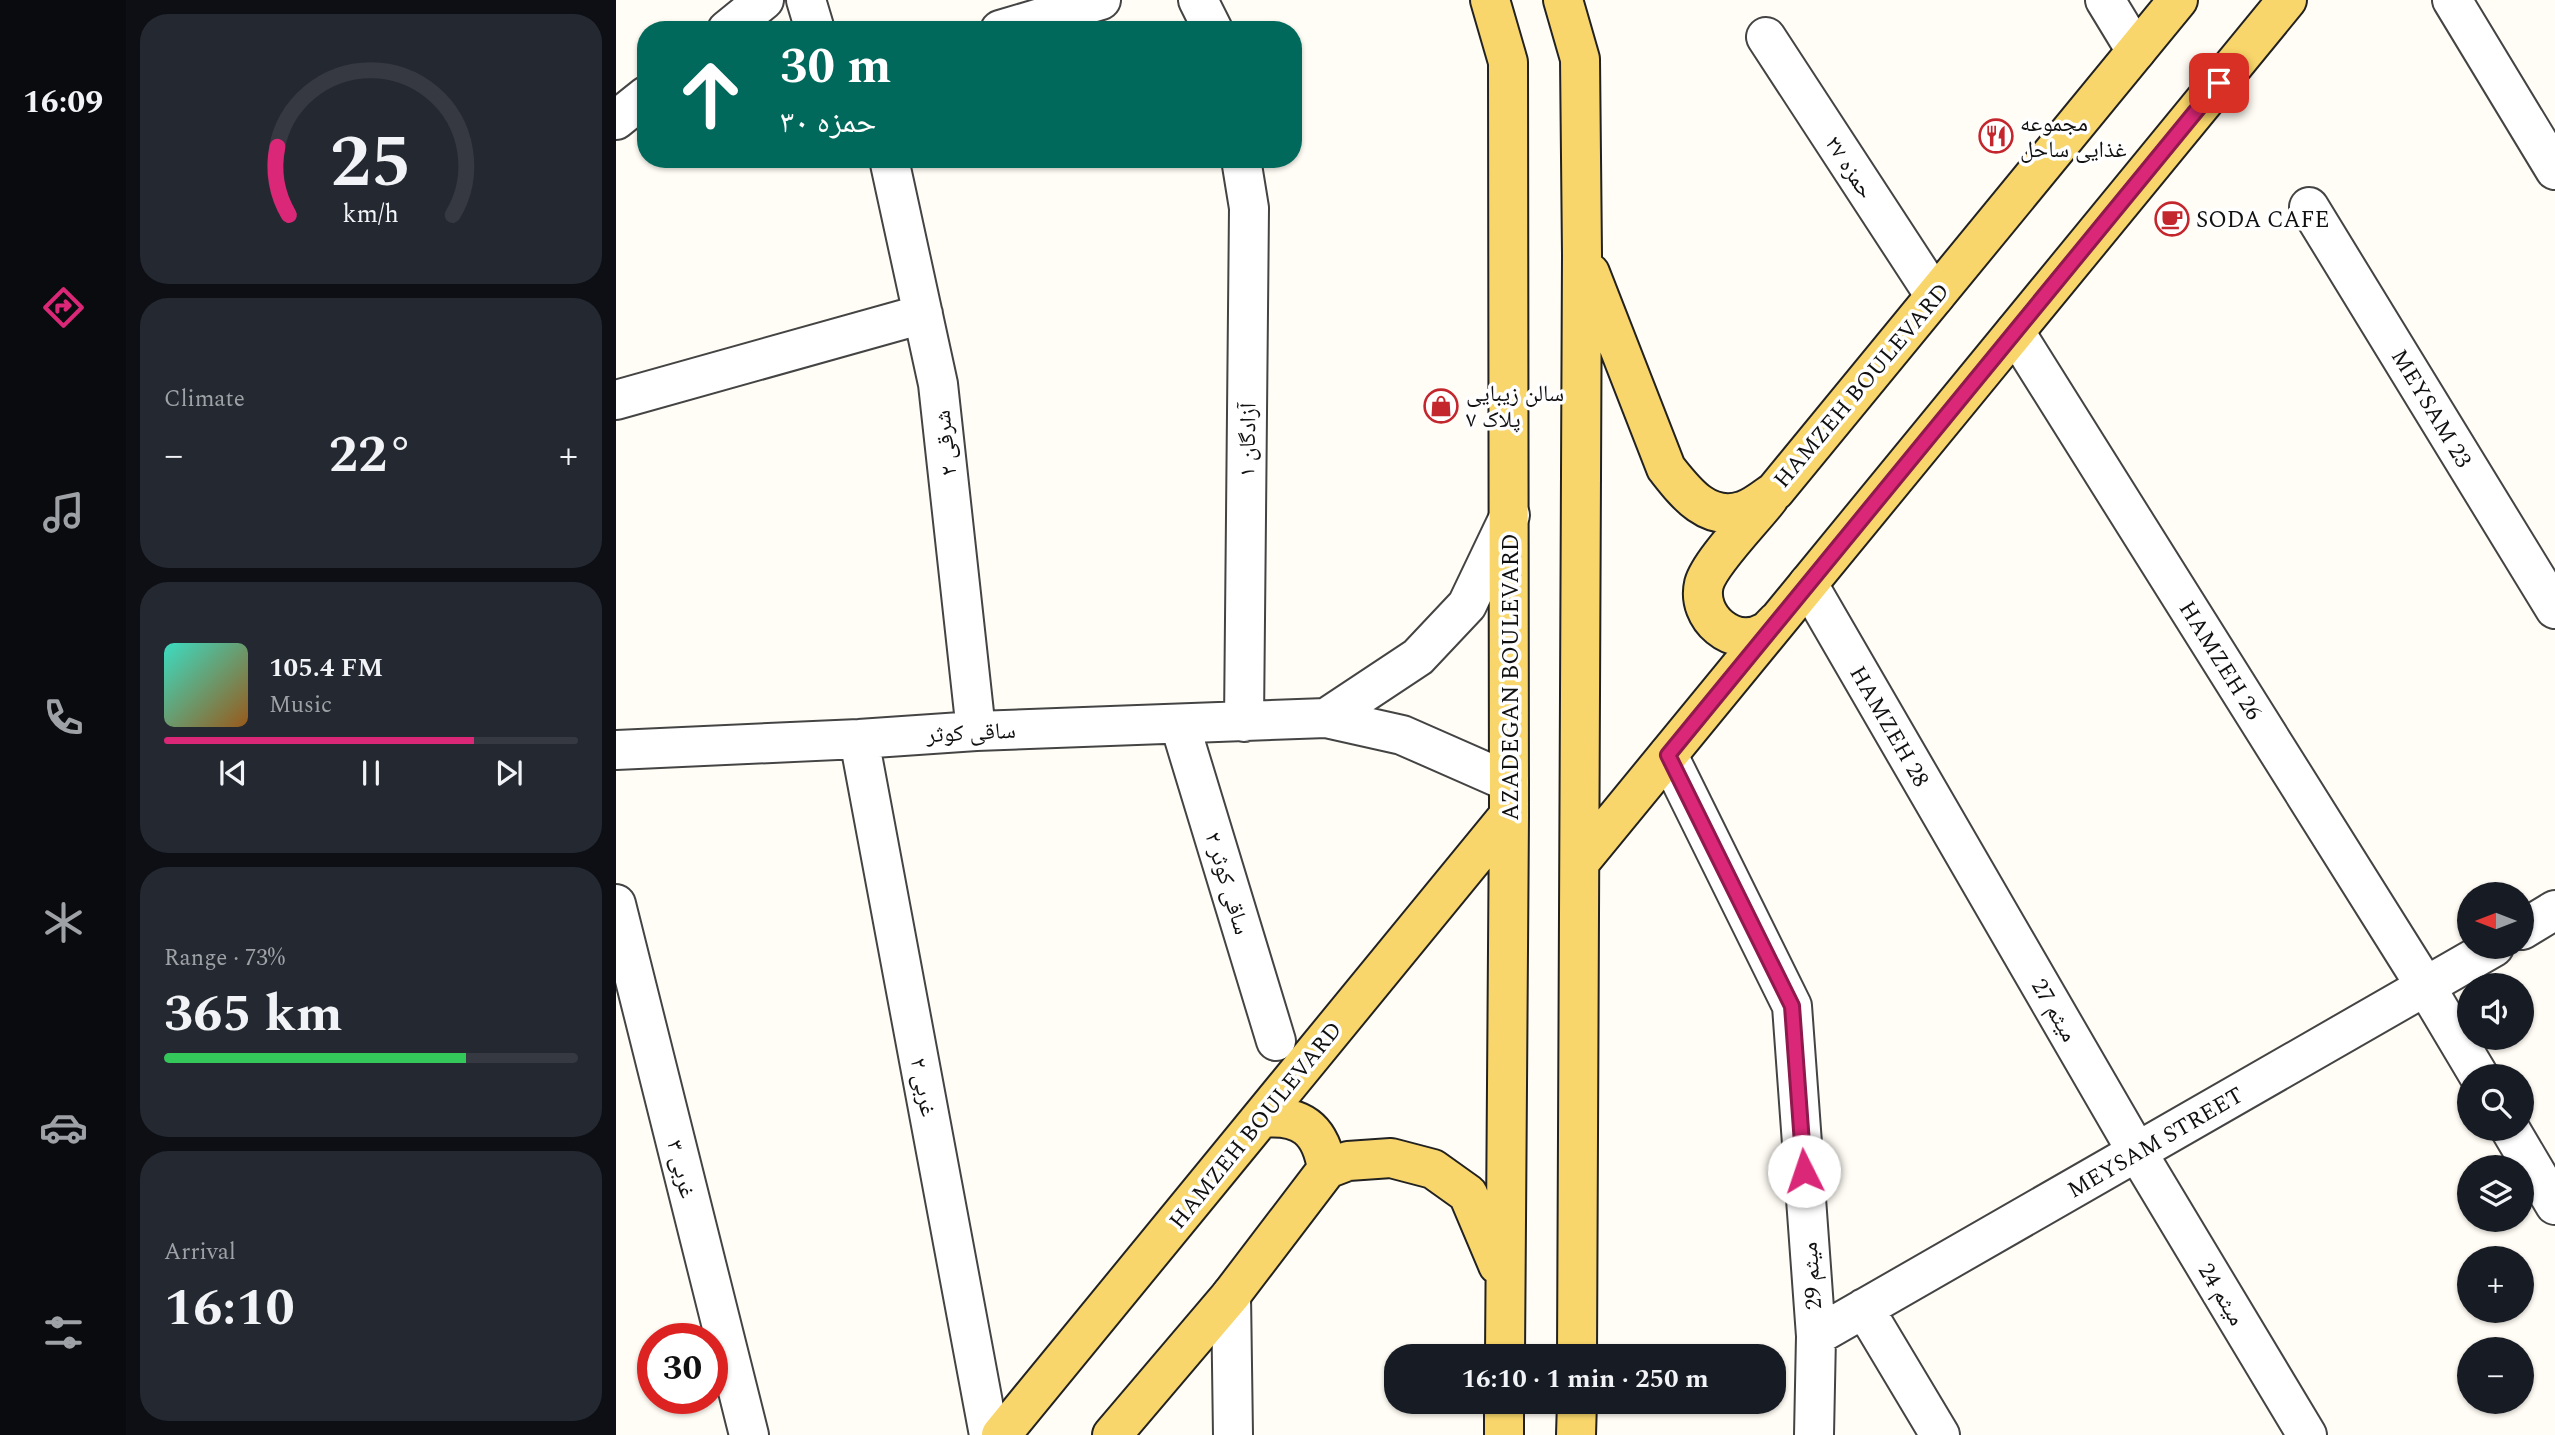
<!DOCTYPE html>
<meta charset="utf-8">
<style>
:root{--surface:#171b24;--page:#242831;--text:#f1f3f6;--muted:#9ea1a6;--line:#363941;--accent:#db2777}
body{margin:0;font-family:Spectral,"Noto Naskh Arabic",serif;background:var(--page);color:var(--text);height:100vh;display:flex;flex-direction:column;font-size:26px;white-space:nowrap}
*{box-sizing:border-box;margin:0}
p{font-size:23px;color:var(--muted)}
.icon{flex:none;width:38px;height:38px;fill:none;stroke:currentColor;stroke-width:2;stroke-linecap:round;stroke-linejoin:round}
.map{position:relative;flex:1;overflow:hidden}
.panel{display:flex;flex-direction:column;gap:14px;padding:14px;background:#0d0f14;width:490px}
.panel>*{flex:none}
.top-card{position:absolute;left:21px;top:21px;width:665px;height:147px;border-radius:28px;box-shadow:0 2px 5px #0004;background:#00695c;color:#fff;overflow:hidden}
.needle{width:46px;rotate:270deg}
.tools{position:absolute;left:1841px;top:882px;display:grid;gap:14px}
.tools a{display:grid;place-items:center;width:77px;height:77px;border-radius:50%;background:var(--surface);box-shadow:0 2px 5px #0004;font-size:35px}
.speed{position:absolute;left:21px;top:1323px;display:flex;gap:14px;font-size:35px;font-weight:700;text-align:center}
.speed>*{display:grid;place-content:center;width:91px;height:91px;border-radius:50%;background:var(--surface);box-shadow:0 2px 5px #0004;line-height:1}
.speed .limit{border:10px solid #d22;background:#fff;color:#111}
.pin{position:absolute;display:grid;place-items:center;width:60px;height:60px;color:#fff;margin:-30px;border-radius:14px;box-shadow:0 4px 10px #0006}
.me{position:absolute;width:77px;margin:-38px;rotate:356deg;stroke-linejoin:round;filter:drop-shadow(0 0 5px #0008)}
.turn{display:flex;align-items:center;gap:24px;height:147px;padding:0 28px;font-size:32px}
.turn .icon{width:91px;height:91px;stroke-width:2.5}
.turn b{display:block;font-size:49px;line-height:60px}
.big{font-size:52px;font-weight:700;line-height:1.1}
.panel .widget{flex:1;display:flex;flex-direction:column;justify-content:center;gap:10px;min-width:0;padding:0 24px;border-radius:28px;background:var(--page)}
.panel .dial{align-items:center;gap:0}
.dial svg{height:182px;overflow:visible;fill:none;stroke:var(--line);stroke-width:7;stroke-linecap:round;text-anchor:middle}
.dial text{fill:var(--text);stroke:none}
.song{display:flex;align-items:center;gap:21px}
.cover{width:84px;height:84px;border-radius:10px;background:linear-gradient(135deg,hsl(170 70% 55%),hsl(30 70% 35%))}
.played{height:7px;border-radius:4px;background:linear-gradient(90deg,var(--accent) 75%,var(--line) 75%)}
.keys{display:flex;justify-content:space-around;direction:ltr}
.heat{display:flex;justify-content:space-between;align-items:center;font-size:38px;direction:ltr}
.charge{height:10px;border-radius:5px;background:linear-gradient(90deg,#34c759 73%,var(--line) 0)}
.trip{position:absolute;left:768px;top:1344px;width:402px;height:70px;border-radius:28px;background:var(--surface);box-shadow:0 2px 5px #0004;font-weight:700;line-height:70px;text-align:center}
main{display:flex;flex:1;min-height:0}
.tab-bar{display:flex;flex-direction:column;width:126px;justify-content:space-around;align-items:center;background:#090b0e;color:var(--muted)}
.tab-bar .icon{width:49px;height:49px}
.tab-bar .on{color:var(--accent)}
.tab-bar b{font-size:32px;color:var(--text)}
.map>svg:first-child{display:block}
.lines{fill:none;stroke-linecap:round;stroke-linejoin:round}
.minor-casing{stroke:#444;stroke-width:42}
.major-casing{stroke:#222;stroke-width:42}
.minor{stroke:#fff;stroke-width:38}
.major{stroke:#f9d66b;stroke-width:38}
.route-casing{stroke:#8e194d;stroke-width:18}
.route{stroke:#db2777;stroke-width:12}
.labels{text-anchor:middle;stroke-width:7;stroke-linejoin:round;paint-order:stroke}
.poi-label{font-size:23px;fill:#111;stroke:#fff;text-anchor:start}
.street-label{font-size:23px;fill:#111;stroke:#fff}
</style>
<main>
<nav class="tab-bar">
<b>16:09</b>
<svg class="icon on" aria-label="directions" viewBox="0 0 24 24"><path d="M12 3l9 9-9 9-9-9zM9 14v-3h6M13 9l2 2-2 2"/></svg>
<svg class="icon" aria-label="music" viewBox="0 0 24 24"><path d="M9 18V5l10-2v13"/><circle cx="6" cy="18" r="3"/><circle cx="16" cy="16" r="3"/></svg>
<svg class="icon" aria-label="phone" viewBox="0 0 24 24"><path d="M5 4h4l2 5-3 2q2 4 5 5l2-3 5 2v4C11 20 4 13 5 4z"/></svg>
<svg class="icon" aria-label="climate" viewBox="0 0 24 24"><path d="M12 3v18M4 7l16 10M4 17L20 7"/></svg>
<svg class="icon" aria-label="car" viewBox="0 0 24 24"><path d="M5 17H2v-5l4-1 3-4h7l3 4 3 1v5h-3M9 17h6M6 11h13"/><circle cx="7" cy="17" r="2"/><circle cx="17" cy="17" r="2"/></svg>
<svg class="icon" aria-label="filters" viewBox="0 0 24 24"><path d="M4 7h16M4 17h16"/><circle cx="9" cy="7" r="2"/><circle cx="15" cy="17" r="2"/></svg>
</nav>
<section class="panel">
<div class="widget dial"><svg viewBox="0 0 100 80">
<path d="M14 69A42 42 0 1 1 86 69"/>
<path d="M14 69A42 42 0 0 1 9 39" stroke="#db2777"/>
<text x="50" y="56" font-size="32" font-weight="700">25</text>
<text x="50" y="72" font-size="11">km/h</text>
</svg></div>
<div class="widget"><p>Climate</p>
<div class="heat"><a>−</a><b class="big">22°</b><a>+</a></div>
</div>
<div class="widget">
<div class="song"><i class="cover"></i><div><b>105.4 FM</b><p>Music</p></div></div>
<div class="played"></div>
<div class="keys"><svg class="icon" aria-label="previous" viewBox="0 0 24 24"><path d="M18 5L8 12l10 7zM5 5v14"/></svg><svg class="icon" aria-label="pause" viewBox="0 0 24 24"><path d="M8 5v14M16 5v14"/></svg><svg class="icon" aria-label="next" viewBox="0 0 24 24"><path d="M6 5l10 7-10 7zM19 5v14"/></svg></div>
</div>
<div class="widget"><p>Range · 73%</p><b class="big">365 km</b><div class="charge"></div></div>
<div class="widget"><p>Arrival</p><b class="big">16:10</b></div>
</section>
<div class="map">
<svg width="1939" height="1435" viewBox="0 0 1939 1435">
<rect width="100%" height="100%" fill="#fffdf5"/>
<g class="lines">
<defs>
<path id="minor" d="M 190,0 L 199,30
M 582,0 L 597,30
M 1489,0 L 1520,51
M 1836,0 L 1939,170
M 111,30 L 148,0
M 384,30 L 485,0
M 1150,37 L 1319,296
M 0,120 L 30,96
M 273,159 L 322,384 L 360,731
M 625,159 L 633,208 L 628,722
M 1693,207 L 1939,609
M 1399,332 L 1810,987 L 1863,1076
M 0,400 L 307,314
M 1192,584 L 1521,1152 L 1691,1435
M 710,718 L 802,657 L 851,605 L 894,515
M 564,725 L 660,1041
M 243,739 L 373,1435
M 0,750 L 243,739 L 360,731 L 710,718 L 786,735 L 893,782
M 1052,755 L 1176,1006 L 1200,1336 L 1198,1435
M 0,904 L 133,1435
M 1906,930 L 1939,910
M 1894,1129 L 1939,1205
M 615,1295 L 617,1435
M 1248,1308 L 1324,1435
M 1200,1336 L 1878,947"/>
<path id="major" d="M 874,0 L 892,62 L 893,815 L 889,1356
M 947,0 L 964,59 L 966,255 L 961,1356
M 974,273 L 1050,468 C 1069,492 1091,522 1126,511 C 1137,508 1149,498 1159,491 L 1562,0
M 1153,498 C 1138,518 1094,562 1088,584 C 1080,617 1117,650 1149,632 C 1153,630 1157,625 1161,621
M 964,862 L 1671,0
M 646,1118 C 686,1114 705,1130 711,1169
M 385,1435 L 893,815
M 496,1435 L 615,1295 L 711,1169 L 732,1161 L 775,1158 L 817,1169 L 852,1194 L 882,1265
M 888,1435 L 888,1402
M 960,1435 L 961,1402"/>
</defs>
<!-- minor casing -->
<use href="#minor" class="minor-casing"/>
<!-- major casing -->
<use href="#major" class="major-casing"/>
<!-- minor -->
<use href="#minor" class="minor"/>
<!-- major -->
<use href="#major" class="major"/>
</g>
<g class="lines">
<defs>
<path id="route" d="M 1188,1171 L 1176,1006 L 1052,755 L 1603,83"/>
</defs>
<!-- route casing -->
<use href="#route" class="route-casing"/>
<!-- route -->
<use href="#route" class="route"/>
</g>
<!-- icons -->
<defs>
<symbol id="restaurant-ring" viewBox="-11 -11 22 22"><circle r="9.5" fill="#fff" stroke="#c4262e" stroke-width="1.5"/><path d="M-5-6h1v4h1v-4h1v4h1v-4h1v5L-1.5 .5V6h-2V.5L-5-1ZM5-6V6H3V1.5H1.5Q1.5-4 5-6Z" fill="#c4262e"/></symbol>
<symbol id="cafe-ring" viewBox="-11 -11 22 22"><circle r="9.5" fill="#fff" stroke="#c4262e" stroke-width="1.5"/><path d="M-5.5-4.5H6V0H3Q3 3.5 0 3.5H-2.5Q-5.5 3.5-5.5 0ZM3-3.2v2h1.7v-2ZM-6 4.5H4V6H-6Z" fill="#c4262e"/></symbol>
<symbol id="shop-ring" viewBox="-11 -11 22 22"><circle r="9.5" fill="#fff" stroke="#c4262e" stroke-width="1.5"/><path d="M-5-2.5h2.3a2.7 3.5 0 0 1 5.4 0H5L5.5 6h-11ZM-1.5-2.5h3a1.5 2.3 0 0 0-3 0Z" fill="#c4262e"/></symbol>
</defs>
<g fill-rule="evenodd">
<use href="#restaurant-ring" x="1361" y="117" width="38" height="38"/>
<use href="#cafe-ring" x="1537" y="200" width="38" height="38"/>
<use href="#shop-ring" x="806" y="387" width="38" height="38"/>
</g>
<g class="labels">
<!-- poi labels -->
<g class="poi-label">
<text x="1404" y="131">مجموعه<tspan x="1404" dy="26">غذایی ساحل</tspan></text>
<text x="1580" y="227">SODA CAFE</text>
<text x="850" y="401">سالن زیبایی<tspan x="850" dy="26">پلاک ۷</tspan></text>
</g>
<!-- street labels -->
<g class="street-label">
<text transform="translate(1234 167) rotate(57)" y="8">حمزه ۲۷</text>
<text transform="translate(1245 385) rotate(-50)" y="8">HAMZEH BOULEVARD</text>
<text transform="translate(1816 408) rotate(59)" y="8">MEYSAM 23</text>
<text transform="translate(631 440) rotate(-89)" y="8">آزادگان ۱</text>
<text transform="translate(329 443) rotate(-96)" y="8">۲ شرقی</text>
<text transform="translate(1605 660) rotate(58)" y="8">HAMZEH 26</text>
<text transform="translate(894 677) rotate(-90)" y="8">AZADEGAN BOULEVARD</text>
<text transform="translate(1274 726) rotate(60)" y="8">HAMZEH 28</text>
<text transform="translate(355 732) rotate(-3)" y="8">ساقی کوثر</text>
<text transform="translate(612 883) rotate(73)" y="8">ساقی کوثر ۲</text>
<text transform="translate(1439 1010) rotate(60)" y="8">میثم 27</text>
<text transform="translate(308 1087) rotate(79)" y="8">۲ غربی</text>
<text transform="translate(639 1125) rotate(-51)" y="8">HAMZEH BOULEVARD</text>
<text transform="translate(1539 1142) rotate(-30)" y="8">MEYSAM STREET</text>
<text transform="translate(66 1169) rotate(76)" y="8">۳ غربی</text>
<text transform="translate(1195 1276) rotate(-94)" y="8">میثم 29</text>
<text transform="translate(1606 1294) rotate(59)" y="8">میثم 24</text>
</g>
</g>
</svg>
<div class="tools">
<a><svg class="needle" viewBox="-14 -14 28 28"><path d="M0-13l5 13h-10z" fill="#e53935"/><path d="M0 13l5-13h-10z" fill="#9ea1a6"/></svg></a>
<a><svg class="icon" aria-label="sound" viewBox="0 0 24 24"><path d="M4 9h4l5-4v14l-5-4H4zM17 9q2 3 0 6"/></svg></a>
<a><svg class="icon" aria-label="search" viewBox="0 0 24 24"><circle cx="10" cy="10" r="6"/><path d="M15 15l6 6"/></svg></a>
<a><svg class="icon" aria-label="layers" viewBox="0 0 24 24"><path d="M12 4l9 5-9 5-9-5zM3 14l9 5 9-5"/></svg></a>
<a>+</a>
<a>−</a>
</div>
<div class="speed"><div class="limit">30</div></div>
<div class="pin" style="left:1603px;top:83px;background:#d93025"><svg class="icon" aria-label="arrive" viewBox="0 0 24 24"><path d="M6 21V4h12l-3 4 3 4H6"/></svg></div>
<svg class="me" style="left:1188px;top:1171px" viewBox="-20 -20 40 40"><circle r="19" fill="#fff"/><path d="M0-13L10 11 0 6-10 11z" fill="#db2777"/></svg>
<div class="trip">16:10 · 1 min · 250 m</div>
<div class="top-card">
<div class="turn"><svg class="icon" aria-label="ahead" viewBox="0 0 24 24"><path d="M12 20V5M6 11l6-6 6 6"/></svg><div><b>30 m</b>حمزه ۳۰</div></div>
</div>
</div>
</main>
